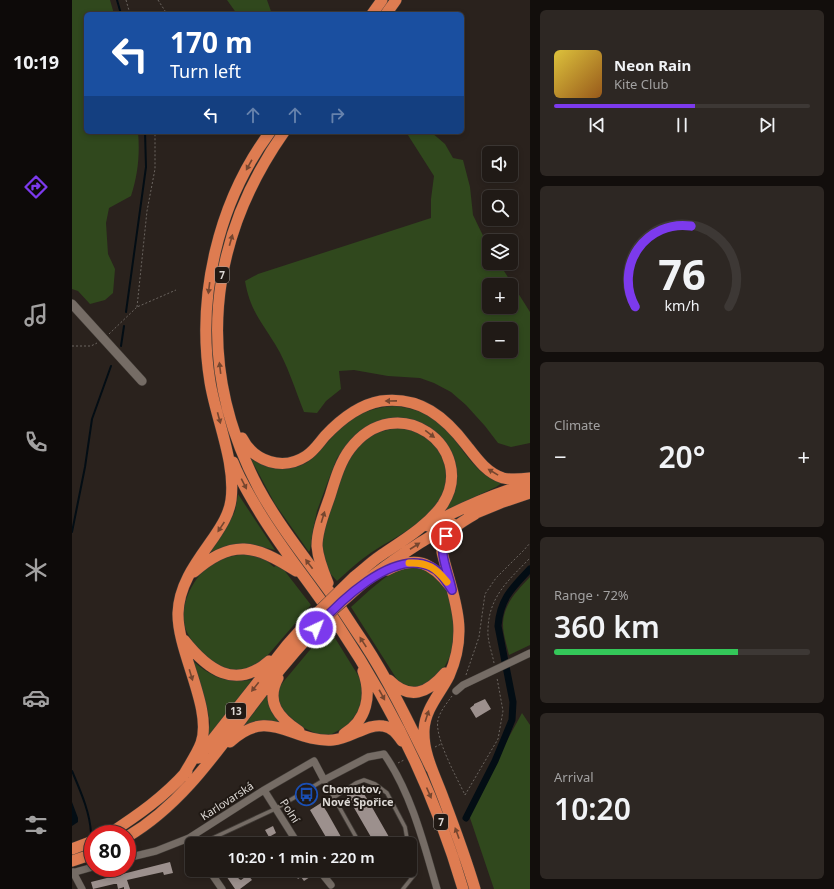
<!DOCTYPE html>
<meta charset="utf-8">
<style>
:root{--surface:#201a16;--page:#2d2723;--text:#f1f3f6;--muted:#a2a1a1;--line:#3d3835;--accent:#7c3aed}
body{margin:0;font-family:"Noto Sans",sans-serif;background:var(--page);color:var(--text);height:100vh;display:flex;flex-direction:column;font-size:15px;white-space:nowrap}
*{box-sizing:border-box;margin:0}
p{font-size:13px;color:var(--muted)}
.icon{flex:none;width:22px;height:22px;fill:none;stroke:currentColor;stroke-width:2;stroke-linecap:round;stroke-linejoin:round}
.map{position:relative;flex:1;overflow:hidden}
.details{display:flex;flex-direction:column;gap:10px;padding:10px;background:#120e0c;width:304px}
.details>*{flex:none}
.guide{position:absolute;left:12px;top:12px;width:380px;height:122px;border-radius:6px;box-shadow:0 2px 6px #0003,0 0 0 1px var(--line);background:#1a4fa0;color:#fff;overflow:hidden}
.controls{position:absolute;left:410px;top:146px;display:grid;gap:8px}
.controls a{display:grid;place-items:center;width:36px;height:36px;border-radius:6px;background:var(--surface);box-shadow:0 2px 6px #0003,0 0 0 1px var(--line);font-size:20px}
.speed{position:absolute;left:12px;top:825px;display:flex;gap:8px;font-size:20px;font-weight:700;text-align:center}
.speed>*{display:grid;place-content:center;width:52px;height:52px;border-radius:50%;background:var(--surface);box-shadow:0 2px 6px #0003,0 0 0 1px var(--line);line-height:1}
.speed .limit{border:6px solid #d22;background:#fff;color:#111}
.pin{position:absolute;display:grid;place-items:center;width:34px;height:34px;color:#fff;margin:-17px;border:2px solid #fff;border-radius:50%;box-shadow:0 1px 4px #0007}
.me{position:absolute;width:44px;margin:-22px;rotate:43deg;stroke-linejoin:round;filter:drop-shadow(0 0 3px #0008)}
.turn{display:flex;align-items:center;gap:14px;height:84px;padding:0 20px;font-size:18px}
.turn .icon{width:52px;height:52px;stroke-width:2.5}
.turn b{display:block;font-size:28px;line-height:34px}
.lanes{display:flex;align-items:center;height:38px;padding:0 20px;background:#0003;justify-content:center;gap:20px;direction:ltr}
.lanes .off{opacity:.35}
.big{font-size:30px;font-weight:600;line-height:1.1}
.details .widget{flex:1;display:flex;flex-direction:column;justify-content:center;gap:6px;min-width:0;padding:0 14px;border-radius:6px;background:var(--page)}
.details .dial{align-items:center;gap:0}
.dial svg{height:104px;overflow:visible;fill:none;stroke:var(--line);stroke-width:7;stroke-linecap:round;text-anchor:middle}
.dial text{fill:var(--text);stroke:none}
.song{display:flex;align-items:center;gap:12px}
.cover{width:48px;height:48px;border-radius:6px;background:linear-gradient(135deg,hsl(50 70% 55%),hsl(30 70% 35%))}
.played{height:4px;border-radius:2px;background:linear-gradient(90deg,var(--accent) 55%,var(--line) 55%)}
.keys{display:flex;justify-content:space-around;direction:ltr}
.heat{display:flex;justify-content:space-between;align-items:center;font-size:22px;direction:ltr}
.charge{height:6px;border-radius:3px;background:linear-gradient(90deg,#34c759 72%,var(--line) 0)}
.trip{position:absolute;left:113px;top:837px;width:232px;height:40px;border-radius:6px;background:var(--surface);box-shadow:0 2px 6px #0003,0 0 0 1px var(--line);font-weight:600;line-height:40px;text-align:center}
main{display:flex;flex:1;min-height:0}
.tab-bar{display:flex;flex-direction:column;width:72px;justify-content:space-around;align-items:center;background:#0d0a09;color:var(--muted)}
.tab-bar .icon{width:28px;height:28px}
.tab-bar .selected{color:var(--accent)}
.tab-bar b{font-size:18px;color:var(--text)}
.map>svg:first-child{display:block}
.green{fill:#30481d;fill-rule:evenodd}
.water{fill:#030d14}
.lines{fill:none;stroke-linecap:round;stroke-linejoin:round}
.stream{stroke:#030d14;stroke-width:2}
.canal{stroke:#030d14;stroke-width:7}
.building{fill:#9c908d}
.service-casing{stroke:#423d38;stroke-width:5}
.minor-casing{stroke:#423d38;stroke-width:8}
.tertiary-casing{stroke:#423d38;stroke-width:10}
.trunk-casing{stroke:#423d38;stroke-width:12}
.path{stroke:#6b6560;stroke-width:1;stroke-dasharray:2 2;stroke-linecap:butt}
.service{stroke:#756c65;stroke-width:3.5}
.minor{stroke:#756c65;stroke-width:7}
.tertiary{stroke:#756c65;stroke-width:9}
.trunk{stroke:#de7c51;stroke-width:11}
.trunk-bridge-casing{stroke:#423d38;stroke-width:12;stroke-linecap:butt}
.trunk-bridge{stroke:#de7c51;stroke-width:11}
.oneway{fill:#75462f}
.route-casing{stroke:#51269a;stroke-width:10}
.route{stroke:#7c3aed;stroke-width:7}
.slow{stroke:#f59e0b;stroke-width:7}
.labels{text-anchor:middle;stroke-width:4;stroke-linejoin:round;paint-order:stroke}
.shield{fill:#201914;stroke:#a49f9a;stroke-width:1}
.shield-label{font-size:10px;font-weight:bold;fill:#dcd8d4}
.poi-label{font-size:11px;font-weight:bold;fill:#dcd8d4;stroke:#201914;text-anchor:start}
.street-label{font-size:11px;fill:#dcd8d4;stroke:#201914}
</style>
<main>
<nav class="tab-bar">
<b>10:19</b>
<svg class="icon selected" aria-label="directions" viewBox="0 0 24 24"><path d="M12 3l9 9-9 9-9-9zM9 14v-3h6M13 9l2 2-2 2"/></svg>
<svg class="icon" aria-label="music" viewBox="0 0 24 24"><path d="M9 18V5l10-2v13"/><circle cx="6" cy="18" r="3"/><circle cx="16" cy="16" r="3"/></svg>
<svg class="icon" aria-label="phone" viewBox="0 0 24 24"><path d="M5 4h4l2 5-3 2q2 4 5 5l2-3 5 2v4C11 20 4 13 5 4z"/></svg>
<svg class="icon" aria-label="climate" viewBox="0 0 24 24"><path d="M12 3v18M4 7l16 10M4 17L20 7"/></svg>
<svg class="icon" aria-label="car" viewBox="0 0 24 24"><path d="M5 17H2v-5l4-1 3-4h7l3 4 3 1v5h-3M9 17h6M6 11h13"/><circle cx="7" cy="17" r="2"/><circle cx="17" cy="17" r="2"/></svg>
<svg class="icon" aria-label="filters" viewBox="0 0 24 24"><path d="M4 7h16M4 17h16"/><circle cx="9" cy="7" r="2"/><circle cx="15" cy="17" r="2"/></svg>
</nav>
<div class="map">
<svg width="458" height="889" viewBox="0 0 458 889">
<rect width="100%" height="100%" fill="#2a221d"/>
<!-- green -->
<path class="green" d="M 0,0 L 38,0 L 42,14 L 14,14 L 14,132 L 66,132 C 68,154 66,175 59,196 L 37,208 L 34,223 L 36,254 L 43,269 L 41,293 L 33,300 L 18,304 L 6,291 L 0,289 Z
M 155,0 L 195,0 L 200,14 L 165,14 Z
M 334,132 L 359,132 L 373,144 L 381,158 L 391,160 L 398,187 L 401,215 L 417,248 L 417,263 L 427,263 L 458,312 L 458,443 L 439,447 L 426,443 L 413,426 L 394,405 L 379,392 L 362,383 L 348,378 L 316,376 L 282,370 L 267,371 L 269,389 L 254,401 L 245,413 L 232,412 C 223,390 216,365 203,344 C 189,321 178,310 173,281 L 186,274 L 359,218 L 359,199 L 362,176 ZM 417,285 L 439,285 L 439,307 L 417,307 ZM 417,329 L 439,329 L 439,351 L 417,351 Z
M 323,406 C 336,408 348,410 359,417 C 381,430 391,457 411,473 C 417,478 423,481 430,483 L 424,487 L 370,512 L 382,484 L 358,428 L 296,427 L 280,438 L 265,458 L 256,481 L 245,511 L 241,530 L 238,550 L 237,552 L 203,504 L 179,459 C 199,471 225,473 242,457 C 254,445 264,431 277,421 C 291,411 306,407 323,406 Z
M 327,427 C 349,432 359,435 370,456 C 373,462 373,467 374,474 C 376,514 329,533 300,552 C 288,560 276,571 265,581 L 256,571 L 251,555 L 250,535 L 265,486 L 281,452 L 300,434 Z
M 166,494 L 203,550 L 182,545 L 152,547 L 136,553 L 157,523 L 163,511 Z
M 178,554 L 194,558 L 196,562 L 202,567 L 205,565 L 212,570 L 239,605 L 189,663 C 184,666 169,672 163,671 C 158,671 144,666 140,663 C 132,659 115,636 113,627 C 110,615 112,603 117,592 C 130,565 150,555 178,554 Z
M 346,567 L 362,574 L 376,592 L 380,602 L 383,633 L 380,652 L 373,666 L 367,673 L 352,685 L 337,688 L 326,681 L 279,607 C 292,596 317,570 333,568 C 338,567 342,568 346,567 Z
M 458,577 L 458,645 L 437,655 C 435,646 431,634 431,625 C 431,604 445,591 458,577 Z
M 258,630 L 289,680 L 290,698 L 287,710 L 276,725 L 260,734 L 254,735 L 245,734 L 228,726 L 210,709 L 206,701 L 207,687 L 237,651 Z
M 120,660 C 140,678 154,683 180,680 L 135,739 L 138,723 L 135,707 Z
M 196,694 C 195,708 203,716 212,725 L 171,727 Z
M 450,713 L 458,725 L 458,889 L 422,889 L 396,812 Z"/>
<!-- water -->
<path class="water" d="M 0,802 L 6,818 L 6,822 L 0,826 Z"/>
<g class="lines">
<!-- stream -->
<path class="stream" d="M 45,0 L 49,14
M 54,312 L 74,167 L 73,132
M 49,346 L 52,326
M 0,532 L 13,467 L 20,419 L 39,366
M 0,771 C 8,790 18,812 19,833"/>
<!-- canal -->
<path class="canal" d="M 394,818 L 423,761 L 440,720 L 441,702 L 426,626 C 428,599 440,588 458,569"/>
</g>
<!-- building -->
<path class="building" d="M 413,699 L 419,709 L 404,718 L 398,708 L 402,705 L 402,704 Z
M 287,786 L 297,802 L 321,844 L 303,844 L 274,794 Z
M 249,803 L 255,812 L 273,844 L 258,844 L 238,810 Z
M 201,826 L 204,833 L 197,837 L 193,830 Z
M 98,862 L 101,873 L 92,875 L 91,872 L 55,880 L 58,889 L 52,889 L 52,887 L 46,889 L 45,884 L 42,884 L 21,889 L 19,882 Z
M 150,870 L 161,870 L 167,879 L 169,880 L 176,875 L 180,880 L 168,889 L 163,889 Z
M 223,870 L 233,870 L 238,877 L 232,881 L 229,877 L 226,879 L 223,875 L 225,873 Z"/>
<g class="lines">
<defs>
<path id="service" d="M 261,798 L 284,783 L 292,780 L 303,784 L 315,793 L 333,827 L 336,844
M 128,844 L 203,809 L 252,780 L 288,844
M 331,889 L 343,874 L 338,851"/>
<path id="minor" d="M 384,691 L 391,685 L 458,653
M 192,790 L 226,844
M 55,858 L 84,851 L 117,838 L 192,790 L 242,761 L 252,780 L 296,757 L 312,754 C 339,792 352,844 365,889
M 137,870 L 150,889
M 247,870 L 259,885
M 1,872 L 10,889
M 0,873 L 21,867"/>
<path id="tertiary" d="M 0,304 L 70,381"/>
<path id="trunk" d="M 300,14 L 310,0
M 314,14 L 324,0
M 212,132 C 135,242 123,367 186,487 C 207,526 235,560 260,595 C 271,611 281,627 292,643 C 318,683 338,725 359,768
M 170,438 C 182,462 211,471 234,456 C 242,451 247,443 253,436 C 268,420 286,405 309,401 C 348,396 373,417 395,446 C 405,459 415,473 431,478 C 440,480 449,479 458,478
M 161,462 C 167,478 176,493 185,508 C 209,549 240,585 266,625 C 321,707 363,794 391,889
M 397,516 L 431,502 L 458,493
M 356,526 C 388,508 422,494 457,483
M 315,570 C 344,555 359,562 378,586
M 122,572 C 160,538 184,545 224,571
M 256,583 C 251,571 246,559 245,546 C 245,529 253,511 258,496 C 263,480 268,462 278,449 C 325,387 406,448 371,504 C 356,526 330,541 308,556 C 299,562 291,570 282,577
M 289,585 C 318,562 348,541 381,524
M 112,640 C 135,669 163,691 197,661
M 206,678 C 193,702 207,718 227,731
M 317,680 C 338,701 356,693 373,673
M 272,734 C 295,720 300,695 291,671
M 158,742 C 198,705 219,743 261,740 C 278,739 296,723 311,726 C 320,727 325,734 330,741
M 126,758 L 215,645 L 232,626
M 111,776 C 117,765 125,754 129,743 C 141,709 105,651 106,613 C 107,583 126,560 142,537 C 150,525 157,514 159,500 C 164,463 144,419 138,382 C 124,297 146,202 198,132
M 37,834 C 66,815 92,797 115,771
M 55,837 C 106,807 140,759 175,712 C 195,685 216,659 239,634
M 0,849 L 21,841
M 0,861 L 21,854
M 403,889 C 394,859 383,829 372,800 C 364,777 351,755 352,730 C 353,709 368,694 377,676 C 398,628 381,598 370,552 C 369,532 389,523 403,514"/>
</defs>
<!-- service casing -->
<use href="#service" class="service-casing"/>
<!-- minor casing -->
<use href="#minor" class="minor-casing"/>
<!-- tertiary casing -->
<use href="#tertiary" class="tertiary-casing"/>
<!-- trunk casing -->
<use href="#trunk" class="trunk-casing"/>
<!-- path -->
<path class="path" d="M 54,0 L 58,14
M 86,0 L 95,14
M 65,307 L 75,211 L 83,169 L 83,132
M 37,334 L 65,307 L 104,290
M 0,346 L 19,346 L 25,343
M 422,663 C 420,652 415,640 416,629 C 417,596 437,580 458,558
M 394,675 L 407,637 L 413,594 L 424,578 L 452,550 L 458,543
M 380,696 C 375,703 368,711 366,720 C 362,737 385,778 393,795
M 363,747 L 369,744
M 326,763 L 332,760
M 393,795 L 426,739 L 431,711 L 425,678"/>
<!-- service -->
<use href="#service" class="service"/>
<!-- minor -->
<use href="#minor" class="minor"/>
<!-- tertiary -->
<use href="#tertiary" class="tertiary"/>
<!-- trunk -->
<use href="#trunk" class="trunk"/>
<defs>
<path id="trunk-bridge" d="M 232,626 L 282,577
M 239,634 L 262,609 L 289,585"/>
</defs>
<!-- trunk-bridge casing -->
<use href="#trunk-bridge" class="trunk-bridge-casing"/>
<!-- trunk-bridge -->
<use href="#trunk-bridge" class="trunk-bridge"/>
</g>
<!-- one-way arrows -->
<defs><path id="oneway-solid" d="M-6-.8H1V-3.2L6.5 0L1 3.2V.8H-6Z"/></defs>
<g class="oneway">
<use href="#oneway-solid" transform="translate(177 165) rotate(119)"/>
<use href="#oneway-solid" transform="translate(159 240) rotate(-74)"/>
<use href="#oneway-solid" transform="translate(137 288) rotate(97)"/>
<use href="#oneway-solid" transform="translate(148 368) rotate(-97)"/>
<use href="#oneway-solid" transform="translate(319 401) rotate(179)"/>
<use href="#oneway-solid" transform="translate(147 418) rotate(75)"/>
<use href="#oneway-solid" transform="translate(358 434) rotate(37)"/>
<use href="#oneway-solid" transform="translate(421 472) rotate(-149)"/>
<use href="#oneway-solid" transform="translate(172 484) rotate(63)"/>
<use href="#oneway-solid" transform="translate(251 517) rotate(-73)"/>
<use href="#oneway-solid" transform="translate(149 527) rotate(124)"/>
<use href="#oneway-solid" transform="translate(343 546) rotate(-33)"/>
<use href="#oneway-solid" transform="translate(237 564) rotate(-127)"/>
<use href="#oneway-solid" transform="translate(291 642) rotate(-123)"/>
<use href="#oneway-solid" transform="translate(119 675) rotate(73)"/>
<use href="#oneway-solid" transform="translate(183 687) rotate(128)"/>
<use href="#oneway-solid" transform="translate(310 695) rotate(61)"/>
<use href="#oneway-solid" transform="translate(355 716) rotate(-72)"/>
<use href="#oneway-solid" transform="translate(357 793) rotate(66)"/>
<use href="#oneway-solid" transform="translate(385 833) rotate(-110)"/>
</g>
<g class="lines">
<defs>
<path id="route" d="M 244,628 C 267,602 320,550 357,566 C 368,570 374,581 380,590 C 377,573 365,552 374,536"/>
</defs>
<!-- route casing -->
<use href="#route" class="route-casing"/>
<!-- route -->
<use href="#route" class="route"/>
<!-- slow -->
<path class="slow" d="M 337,563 C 355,562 364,568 375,582"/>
</g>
<!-- icons -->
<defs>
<symbol id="bus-ring" viewBox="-11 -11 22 22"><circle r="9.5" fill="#201914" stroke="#1a4fb4" stroke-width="1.5"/><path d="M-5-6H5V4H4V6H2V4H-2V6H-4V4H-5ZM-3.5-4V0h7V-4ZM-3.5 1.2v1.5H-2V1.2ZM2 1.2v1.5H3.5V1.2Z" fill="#1a4fb4"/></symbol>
</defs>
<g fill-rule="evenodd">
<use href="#bus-ring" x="222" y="782" width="25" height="25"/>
</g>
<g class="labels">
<!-- shield labels -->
<g class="shield">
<rect x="143" y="267" width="14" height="16" rx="3"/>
<rect x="154" y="703" width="20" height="16" rx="3"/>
<rect x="362" y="814" width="14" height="16" rx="3"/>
</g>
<g class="shield-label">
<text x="150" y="279">7</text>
<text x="164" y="715">13</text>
<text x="369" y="826">7</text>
</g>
<!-- poi labels -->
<g class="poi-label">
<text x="250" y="793">Chomutov,<tspan x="250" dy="13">Nové Spořice</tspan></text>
</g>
<!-- street labels -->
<g class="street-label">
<text transform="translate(155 801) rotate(-33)" y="4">Karlovarská</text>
<text transform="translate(218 811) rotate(57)" y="4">Polní</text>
</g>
</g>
</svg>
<div class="controls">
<a><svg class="icon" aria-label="sound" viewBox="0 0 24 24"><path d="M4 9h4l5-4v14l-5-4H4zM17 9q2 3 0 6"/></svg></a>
<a><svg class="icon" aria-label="search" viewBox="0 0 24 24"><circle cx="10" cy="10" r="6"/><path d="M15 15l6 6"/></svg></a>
<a><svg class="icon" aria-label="layers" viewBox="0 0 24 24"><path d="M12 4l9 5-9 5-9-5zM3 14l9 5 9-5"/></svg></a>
<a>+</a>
<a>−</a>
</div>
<div class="speed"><div class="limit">80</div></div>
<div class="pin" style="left:374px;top:536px;background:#d93025"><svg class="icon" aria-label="arrive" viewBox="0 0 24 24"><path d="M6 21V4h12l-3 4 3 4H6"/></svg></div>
<svg class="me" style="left:244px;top:628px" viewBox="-20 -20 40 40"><circle r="17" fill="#7c3aed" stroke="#fff" stroke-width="3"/><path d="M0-11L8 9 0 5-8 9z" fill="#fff"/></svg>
<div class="trip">10:20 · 1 min · 220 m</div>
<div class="guide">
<div class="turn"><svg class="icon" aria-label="left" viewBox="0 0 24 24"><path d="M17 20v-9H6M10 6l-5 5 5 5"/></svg><div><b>170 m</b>Turn left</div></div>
<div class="lanes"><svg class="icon" aria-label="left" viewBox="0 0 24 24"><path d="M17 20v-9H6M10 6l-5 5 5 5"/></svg><svg class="icon off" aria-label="ahead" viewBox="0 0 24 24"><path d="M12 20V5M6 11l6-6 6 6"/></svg><svg class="icon off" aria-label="ahead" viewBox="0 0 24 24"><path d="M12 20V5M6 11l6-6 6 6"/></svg><svg class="icon off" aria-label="right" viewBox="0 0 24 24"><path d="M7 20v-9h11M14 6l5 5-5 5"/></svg></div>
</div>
</div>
<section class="details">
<div class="widget">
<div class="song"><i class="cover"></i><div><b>Neon Rain</b><p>Kite Club</p></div></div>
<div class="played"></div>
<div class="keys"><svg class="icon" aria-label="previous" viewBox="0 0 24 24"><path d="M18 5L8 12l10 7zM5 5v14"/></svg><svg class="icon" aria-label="pause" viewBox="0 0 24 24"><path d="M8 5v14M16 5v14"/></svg><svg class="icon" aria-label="next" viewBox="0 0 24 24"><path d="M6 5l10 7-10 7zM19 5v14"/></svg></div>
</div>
<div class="widget dial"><svg viewBox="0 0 100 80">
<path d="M14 69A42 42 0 1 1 86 69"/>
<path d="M14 69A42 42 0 0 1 57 7" stroke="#7c3aed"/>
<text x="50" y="56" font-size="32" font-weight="700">76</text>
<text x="50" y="72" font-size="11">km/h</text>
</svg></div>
<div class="widget"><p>Climate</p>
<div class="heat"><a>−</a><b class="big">20°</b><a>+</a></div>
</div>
<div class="widget"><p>Range · 72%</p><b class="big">360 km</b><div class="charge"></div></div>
<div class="widget"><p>Arrival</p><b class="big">10:20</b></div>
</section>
</main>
